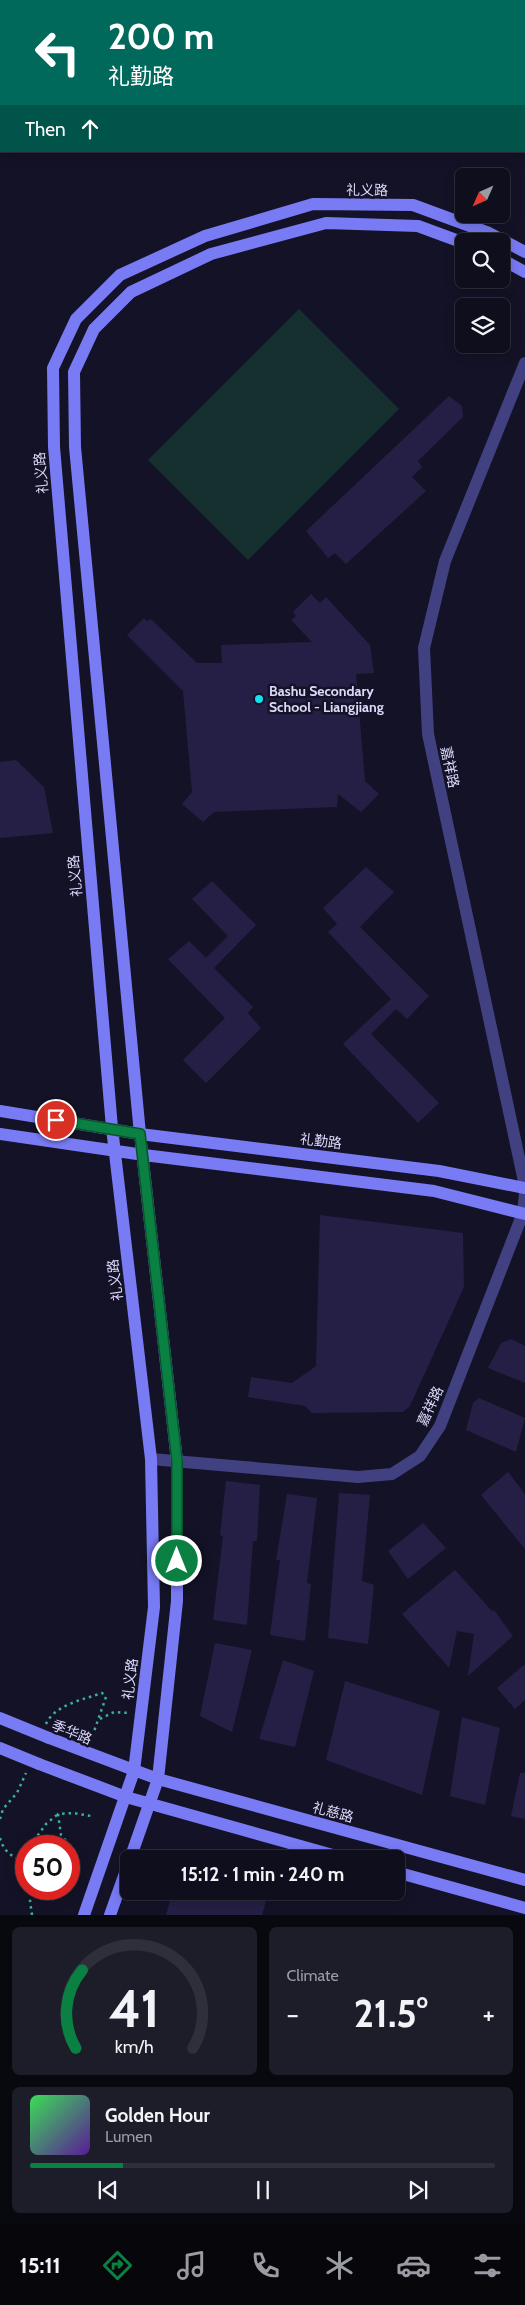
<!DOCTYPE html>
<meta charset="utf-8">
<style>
:root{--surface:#0f0e1c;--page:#1d1c29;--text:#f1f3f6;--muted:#9b9ca3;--line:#2f2e3b;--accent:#0b8043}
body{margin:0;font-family:Cabin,"Noto Sans SC",sans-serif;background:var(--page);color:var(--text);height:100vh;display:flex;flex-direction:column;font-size:19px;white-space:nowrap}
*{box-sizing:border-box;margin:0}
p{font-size:16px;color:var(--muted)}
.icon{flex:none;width:28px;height:28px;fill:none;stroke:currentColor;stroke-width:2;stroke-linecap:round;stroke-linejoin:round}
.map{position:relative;height:1915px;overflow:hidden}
.sheet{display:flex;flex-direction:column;gap:12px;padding:12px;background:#08080f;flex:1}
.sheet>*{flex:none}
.banner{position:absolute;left:0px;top:0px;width:525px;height:152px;box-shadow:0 2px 12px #0003,0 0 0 1px var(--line);background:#00695c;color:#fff;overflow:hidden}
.needle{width:32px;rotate:225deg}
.controls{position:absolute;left:455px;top:168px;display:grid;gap:10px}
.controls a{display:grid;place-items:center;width:55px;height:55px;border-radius:8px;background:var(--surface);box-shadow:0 2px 12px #0003,0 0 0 1px var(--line);font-size:25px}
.speed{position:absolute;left:15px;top:1835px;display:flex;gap:10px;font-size:25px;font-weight:700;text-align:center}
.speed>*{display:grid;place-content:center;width:65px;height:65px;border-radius:50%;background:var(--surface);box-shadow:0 2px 12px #0003,0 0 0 1px var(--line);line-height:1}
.speed .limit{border:8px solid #d22;background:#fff;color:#111}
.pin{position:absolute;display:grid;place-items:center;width:42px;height:42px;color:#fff;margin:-21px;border:2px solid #fff;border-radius:50%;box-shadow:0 1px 5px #0007}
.me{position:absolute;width:55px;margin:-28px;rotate:0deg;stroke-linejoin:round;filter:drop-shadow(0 0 4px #0008)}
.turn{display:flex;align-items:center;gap:18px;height:105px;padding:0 25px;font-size:22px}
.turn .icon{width:65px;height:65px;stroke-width:2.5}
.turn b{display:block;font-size:35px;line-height:42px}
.then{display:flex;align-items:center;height:48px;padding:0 25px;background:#0003;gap:10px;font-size:19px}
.big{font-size:38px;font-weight:700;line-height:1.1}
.sheet .widget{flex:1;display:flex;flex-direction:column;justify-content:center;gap:8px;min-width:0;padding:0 18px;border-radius:8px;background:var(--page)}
.sheet .dial{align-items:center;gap:0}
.dial svg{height:130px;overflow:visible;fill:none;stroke:var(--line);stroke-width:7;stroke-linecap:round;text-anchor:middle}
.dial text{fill:var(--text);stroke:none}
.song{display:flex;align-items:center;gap:15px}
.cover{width:60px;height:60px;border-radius:8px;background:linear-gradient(135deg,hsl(130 70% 55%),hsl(270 70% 35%))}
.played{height:5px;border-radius:2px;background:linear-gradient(90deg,var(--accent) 20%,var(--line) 20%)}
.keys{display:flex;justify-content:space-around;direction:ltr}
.heat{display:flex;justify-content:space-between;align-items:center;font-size:28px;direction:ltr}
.sheet .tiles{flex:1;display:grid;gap:12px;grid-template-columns:1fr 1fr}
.widget:last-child{grid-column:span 2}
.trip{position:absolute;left:120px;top:1850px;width:285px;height:50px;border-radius:8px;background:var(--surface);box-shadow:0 2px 12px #0003,0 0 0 1px var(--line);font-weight:700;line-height:50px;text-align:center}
.dock{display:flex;height:80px;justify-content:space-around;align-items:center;background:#06060b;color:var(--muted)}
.dock .icon{width:35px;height:35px}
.dock .current{color:var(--accent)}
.dock b{font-size:22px;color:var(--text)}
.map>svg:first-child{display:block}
.green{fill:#15302e}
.building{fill:#251f46}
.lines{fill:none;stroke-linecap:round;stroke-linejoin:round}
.path{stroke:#3ab0a3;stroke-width:2.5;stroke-dasharray:2.5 4;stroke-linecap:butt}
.tertiary{stroke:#414181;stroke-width:12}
.secondary{stroke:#797bf4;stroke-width:12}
.secondary-bridge{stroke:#797bf4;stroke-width:12}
.route-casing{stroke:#07532c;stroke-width:12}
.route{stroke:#0b8043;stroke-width:9}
.poi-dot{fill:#16e0ec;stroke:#141226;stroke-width:2}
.labels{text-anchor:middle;stroke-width:5;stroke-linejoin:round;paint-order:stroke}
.street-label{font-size:14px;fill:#dcdafc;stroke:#141226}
.poi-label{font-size:14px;font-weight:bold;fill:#dcdafc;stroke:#141226;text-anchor:start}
</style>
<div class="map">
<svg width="525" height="1915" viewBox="0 0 525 1915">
<rect width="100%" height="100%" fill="#141226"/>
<!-- green -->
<path class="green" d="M 299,309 L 399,409 L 248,560 L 148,460 Z"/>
<!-- building -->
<path class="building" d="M 449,396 L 462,406 L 463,417 L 418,461 L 422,467 L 412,477 L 426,491 L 346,564 L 335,553 L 328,558 L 306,531 Z
M 311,594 L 320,603 L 326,597 L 370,645 L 374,673 L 356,674 L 365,781 L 379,794 L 361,812 L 338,794 L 337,807 L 214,812 L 203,822 L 182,804 L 192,792 L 183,691 L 127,635 L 144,618 L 147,621 L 151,619 L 197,663 L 222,663 L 221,645 L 312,642 L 291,620 L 296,616 L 293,612 Z
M 16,760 L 44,787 L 53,833 L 0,838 L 0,762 Z
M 366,867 L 394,892 L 360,927 L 429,996 L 407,1019 L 396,1009 L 371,1034 L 439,1103 L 418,1123 L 343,1044 L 391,999 L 328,932 L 337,924 L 323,908 Z
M 212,881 L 256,925 L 214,968 L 253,1007 L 248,1013 L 261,1028 L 206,1083 L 183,1060 L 225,1018 L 168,959 L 189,941 L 206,958 L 228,936 L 192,899 Z
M 320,1215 L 463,1233 L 464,1287 L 410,1406 L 403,1412 L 312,1413 L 305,1406 L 248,1397 L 251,1377 L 292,1383 L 316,1366 Z
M 511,1339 L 525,1346 L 525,1383 L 488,1368 L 501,1343 Z
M 479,1398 L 525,1418 L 516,1452 L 466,1430 L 473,1403 Z
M 508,1472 L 525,1494 L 525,1549 L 481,1495 Z
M 226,1481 L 260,1485 L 257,1541 L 253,1541 L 247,1625 L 213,1620 L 223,1536 L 220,1535 Z
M 339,1493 L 370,1495 L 362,1581 L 374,1585 L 368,1644 L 328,1638 Z
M 287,1494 L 317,1498 L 307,1583 L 311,1584 L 305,1641 L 270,1635 L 280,1560 L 276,1560 Z
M 423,1523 L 446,1548 L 408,1579 L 388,1551 Z
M 455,1570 L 492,1611 L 494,1610 L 513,1636 L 468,1676 L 474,1634 L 457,1631 L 449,1668 L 402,1614 Z
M 215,1643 L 252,1650 L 232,1732 L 200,1716 Z
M 283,1660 L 314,1671 L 295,1747 L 259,1739 Z
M 525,1664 L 525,1700 L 515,1709 L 497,1688 Z
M 345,1681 L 440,1711 L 422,1795 L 326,1760 Z
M 462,1717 L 500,1728 L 485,1805 L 450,1796 Z
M 520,1773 L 525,1773 L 525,1819 L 511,1816 Z
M 173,1891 L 247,1891 L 267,1898 L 262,1915 L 166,1915 Z"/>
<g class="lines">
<!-- path -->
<path class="path" d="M 100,1719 L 114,1712 L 129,1713
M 46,1724 C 54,1705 85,1699 102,1693 L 106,1697 L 91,1740
M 0,1819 L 3,1809 L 17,1793 L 26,1773
M 0,1838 C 3,1849 9,1855 20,1860 L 26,1851
M 30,1846 L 46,1824 L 58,1814
M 65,1846 L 67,1842 L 61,1835 L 58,1814 L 73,1813 L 91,1816
M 32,1915 L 30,1901 L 39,1889"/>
<!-- tertiary -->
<path class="tertiary" d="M 525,363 L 445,561 L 424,648 L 428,734 L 525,1186
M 151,1459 L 358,1477 L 392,1474 L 420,1456 L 440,1426 L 523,1213 L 525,1193"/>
<!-- secondary -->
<path class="secondary" d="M 501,259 L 525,272
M 0,1111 L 140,1134 L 439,1171 L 525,1188
M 0,1134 L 144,1155 L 434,1191 L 525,1214
M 49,1738 L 158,1779 L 525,1880
M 39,1764 L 126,1797 L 347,1859
M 130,1859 L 158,1779 L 177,1601 L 177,1461 L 140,1134 L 75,447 L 74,372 L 94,329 L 131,292 L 211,254 L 326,223 L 418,226 L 464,243
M 396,1872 L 525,1908
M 84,1915 L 134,1771 L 154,1607 L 151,1459 L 112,1128 L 54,447 L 53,368 L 76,319 L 120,275 L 205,236 L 313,204 L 413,205 L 489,233 L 525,252
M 110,1915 L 129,1862"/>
<!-- secondary-bridge -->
<path class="secondary-bridge" d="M 0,1718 L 49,1738
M 0,1748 L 39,1764"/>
</g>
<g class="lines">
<defs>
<path id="route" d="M 56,1120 L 140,1134 L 177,1461 L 177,1561"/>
</defs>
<!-- route casing -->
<use href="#route" class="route-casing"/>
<!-- route -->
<use href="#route" class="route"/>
</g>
<!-- markers -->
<circle class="poi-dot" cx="259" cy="699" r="5"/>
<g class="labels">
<!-- street labels -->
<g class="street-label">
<text transform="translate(367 190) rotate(1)" y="5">礼义路</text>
<text transform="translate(41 473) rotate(-95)" y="5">礼义路</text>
<text transform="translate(450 767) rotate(78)" y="5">嘉祥路</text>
<text transform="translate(75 876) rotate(-95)" y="5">礼义路</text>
<text transform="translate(321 1141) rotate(7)" y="5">礼勤路</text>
<text transform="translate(115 1280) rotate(-97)" y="5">礼义路</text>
<text transform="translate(430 1406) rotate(-65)" y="5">嘉祥路</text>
<text transform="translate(130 1679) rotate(-83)" y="5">礼义路</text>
<text transform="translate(72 1732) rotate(22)" y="5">季华路</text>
<text transform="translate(333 1812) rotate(15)" y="5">礼慈路</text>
</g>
<!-- poi labels -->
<g class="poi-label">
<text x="269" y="696">Bashu Secondary<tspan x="269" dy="16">School - Liangjiang</tspan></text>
</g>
</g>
</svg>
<div class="controls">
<a><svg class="needle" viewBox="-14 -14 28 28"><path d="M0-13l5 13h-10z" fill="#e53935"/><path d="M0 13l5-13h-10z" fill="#9b9ca3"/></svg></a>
<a><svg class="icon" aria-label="search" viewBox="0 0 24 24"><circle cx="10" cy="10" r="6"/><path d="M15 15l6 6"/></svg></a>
<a><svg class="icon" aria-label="layers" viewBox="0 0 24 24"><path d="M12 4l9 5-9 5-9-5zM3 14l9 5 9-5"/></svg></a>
</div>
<div class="speed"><div class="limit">50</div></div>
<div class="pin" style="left:56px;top:1120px;background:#d93025"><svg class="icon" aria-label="arrive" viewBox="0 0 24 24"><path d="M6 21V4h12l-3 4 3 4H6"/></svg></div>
<svg class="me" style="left:177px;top:1561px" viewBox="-20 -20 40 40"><circle r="17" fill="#0b8043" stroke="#fff" stroke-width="3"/><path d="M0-11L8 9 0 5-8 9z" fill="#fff"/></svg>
<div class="trip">15:12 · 1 min · 240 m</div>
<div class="banner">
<div class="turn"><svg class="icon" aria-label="left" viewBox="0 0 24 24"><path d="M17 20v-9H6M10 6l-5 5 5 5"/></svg><div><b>200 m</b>礼勤路</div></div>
<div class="then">Then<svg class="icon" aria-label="ahead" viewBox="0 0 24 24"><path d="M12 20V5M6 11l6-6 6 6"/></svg></div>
</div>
</div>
<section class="sheet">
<div class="tiles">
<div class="widget dial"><svg viewBox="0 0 100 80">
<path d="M14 69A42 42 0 1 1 86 69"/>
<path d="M14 69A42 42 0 0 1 18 21" stroke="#0b8043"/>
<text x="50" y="56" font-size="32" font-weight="700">41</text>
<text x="50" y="72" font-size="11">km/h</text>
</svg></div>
<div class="widget"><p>Climate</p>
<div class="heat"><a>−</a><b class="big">21.5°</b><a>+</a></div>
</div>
<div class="widget">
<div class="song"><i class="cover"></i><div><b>Golden Hour</b><p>Lumen</p></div></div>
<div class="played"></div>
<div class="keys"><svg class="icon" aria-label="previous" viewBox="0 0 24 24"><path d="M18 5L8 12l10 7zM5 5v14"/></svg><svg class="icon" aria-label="pause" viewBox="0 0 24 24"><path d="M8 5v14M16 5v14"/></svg><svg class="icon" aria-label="next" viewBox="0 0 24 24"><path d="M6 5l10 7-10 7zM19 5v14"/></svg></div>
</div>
</div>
</section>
<nav class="dock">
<b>15:11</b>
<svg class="icon current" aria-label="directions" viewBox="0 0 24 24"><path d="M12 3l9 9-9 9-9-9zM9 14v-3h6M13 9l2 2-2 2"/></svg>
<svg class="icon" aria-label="music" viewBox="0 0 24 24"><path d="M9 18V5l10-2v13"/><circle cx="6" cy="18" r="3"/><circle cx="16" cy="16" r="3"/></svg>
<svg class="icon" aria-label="phone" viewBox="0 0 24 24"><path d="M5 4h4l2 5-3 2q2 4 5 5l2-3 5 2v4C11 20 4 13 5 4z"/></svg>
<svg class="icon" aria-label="climate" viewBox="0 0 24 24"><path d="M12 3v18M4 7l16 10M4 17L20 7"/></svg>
<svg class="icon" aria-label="car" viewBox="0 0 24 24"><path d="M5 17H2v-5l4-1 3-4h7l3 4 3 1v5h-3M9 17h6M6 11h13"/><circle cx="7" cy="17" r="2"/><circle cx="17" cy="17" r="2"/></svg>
<svg class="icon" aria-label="filters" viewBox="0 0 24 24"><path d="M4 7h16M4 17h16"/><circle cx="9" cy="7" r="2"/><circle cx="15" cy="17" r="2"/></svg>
</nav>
